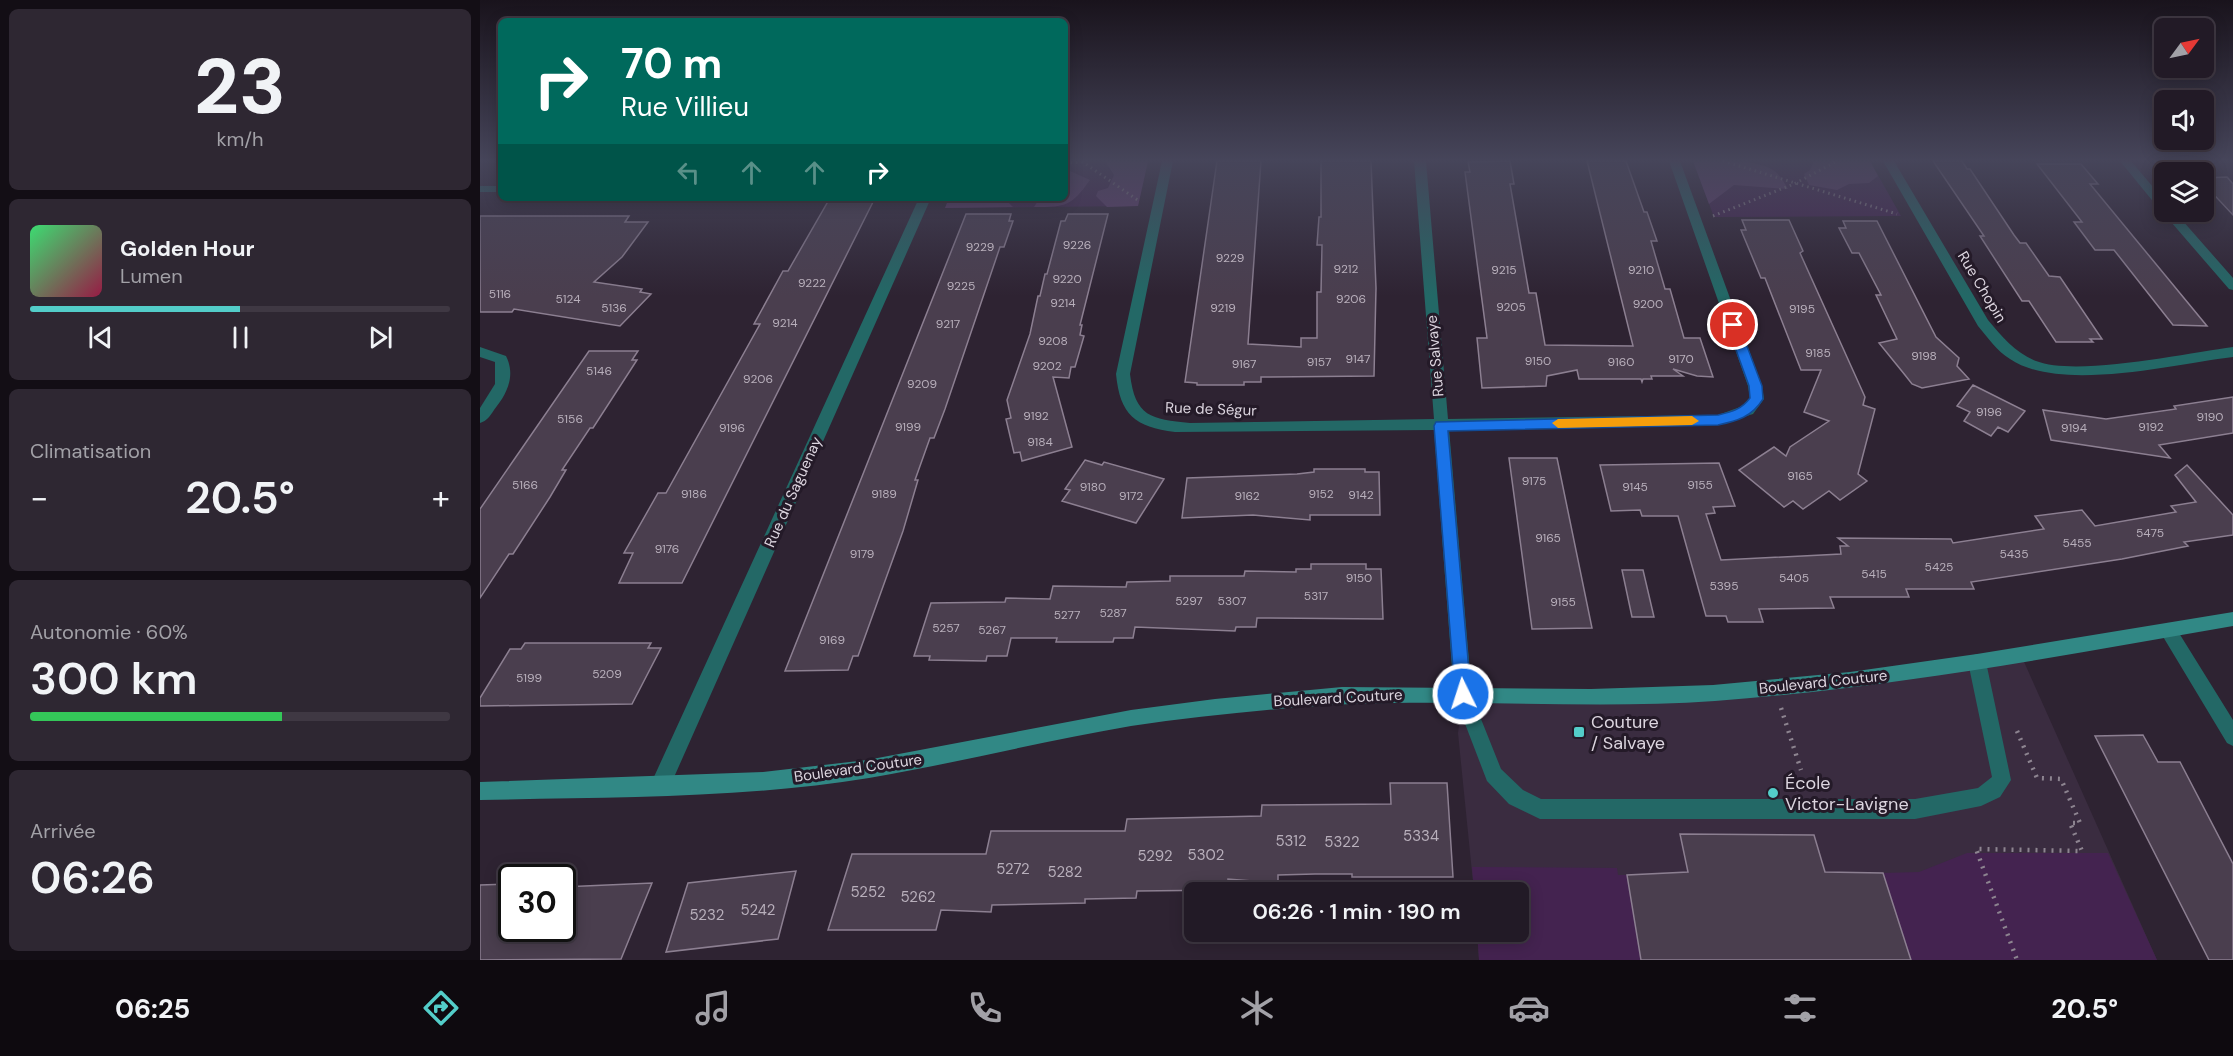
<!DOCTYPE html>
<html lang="fr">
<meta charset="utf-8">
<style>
:root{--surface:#221a26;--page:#2e2732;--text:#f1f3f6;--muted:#a2a1a7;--line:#3f3843;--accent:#53cdc9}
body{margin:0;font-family:"DM Sans",sans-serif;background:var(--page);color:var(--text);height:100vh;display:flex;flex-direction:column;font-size:22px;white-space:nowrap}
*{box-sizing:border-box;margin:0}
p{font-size:20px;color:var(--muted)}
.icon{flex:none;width:33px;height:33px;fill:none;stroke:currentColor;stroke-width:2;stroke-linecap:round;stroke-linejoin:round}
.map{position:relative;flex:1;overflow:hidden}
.side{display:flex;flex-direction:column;gap:9px;padding:9px;background:#130e15;width:480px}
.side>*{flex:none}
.banner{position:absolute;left:18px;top:18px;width:570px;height:183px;border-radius:9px;box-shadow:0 3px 15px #0003,0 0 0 2px var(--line);background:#00695c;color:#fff;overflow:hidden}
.needle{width:39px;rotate:57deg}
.buttons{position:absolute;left:1674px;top:18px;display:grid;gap:12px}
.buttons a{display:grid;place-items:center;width:60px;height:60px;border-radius:9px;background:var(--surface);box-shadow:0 3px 15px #0003,0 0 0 2px var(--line);font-size:30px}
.speed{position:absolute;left:18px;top:864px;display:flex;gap:12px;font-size:30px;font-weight:700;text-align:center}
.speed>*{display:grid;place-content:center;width:78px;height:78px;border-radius:50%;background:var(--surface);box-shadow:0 3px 15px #0003,0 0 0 2px var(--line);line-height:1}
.speed .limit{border:3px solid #111;border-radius:9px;background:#fff;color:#111}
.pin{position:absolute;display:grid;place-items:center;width:51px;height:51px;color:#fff;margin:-26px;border:3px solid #fff;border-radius:50%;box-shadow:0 2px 6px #0007}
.me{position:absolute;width:66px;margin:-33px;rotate:356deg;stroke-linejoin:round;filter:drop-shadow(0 0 4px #0008)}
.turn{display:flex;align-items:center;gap:21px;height:126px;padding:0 24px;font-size:27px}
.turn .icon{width:78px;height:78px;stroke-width:2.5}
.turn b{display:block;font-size:42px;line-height:51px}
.lanes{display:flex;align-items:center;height:57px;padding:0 24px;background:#0003;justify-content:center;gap:30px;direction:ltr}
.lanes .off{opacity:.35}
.big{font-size:45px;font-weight:600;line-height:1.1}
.side .tile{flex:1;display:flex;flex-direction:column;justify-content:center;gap:9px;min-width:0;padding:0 21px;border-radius:9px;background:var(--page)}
.side .dial{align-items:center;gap:0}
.dial b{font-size:78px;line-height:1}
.song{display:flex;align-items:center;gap:18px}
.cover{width:72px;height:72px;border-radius:9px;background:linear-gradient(135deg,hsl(140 70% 55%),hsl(340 70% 35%))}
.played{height:6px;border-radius:3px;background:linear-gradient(90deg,var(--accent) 50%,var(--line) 50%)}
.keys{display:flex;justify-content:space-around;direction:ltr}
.heat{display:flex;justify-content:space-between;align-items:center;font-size:33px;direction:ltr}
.charge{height:9px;border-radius:4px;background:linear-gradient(90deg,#34c759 60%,var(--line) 0)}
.trip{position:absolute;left:704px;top:882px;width:345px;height:60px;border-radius:9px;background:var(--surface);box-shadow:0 3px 15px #0003,0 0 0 2px var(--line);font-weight:600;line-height:60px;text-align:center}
.tab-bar{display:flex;height:96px;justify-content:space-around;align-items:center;background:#0e0a0f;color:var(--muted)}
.tab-bar .icon{width:42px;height:42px}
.tab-bar .selected{color:var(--accent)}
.tab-bar b{font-size:27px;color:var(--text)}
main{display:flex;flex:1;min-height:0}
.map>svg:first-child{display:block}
.built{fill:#3a2c40}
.green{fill:#442350}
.forest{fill:#633f70}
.building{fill:#4a3e4e;stroke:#8c7f91;stroke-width:1.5}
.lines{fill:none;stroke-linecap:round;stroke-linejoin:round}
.path-far1{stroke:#8d8490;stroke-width:3;stroke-dasharray:1.5 4;stroke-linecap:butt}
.path{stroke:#8d8490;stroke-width:4.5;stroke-dasharray:2 6;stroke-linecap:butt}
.lane{fill:#236866;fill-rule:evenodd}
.street{fill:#236866;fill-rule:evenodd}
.secondary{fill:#318885;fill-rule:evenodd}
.route{fill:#1a73e8;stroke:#114b97;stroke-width:1.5}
.slow{fill:#f59e0b}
.poi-dot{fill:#53cdc9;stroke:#241a28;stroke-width:2}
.labels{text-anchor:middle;stroke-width:6;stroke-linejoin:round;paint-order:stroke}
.number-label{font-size:12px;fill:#b8afbb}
.street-label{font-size:15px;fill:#dcd5df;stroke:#241a28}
.near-number-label{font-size:15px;fill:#b8afbb}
.near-poi-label{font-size:18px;fill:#dcd5df;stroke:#241a28;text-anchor:start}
</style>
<main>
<section class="side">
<div class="tile dial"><b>23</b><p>km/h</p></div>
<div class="tile">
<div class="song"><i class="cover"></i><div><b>Golden Hour</b><p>Lumen</p></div></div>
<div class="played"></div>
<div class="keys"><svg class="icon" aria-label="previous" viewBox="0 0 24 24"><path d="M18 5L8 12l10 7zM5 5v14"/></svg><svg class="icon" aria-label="pause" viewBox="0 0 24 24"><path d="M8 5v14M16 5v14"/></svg><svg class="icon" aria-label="next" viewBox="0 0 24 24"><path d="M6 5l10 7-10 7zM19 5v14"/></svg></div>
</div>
<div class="tile"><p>Climatisation</p>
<div class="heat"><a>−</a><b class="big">20.5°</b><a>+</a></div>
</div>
<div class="tile"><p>Autonomie · 60%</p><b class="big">300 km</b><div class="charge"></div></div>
<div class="tile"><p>Arrivée</p><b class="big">06:26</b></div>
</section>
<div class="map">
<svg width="1753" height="960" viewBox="0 0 1753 960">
<rect width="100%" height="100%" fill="#2e2332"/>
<!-- built -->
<path class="built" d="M 1541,655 L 1677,960 L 999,960 L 997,932 L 1038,932 L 1038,892 L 994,892 L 978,733 L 983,695 L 1233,693 Z"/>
<!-- green -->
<path class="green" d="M 585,161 L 668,161 L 658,206 L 465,208 L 469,198 L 585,198 Z
M 1213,161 L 1390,161 L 1421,216 L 1234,217 Z
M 1487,853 L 1628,853 L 1677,960 L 1431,960 L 1403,873 L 1439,872 Z
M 992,867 L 1137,868 L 1138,875 L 1147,875 L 1161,960 L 999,960 L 997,932 L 1038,932 L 1038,892 L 994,892 Z"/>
<!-- forest -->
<path class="forest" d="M 625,161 L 668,161 L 658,206 L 627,207 L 616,196 L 618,191 L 628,188 L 634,175 Z
M 1213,161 C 1234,161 1282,158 1297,173 C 1301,177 1305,184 1308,189 L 1254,185 L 1229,204 Z
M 1334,161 L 1390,161 L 1398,176 L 1389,183 L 1369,184 L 1357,190 L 1329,185 L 1324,174 L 1330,170 Z
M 590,171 L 610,180 C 591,206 587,207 554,207 L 560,198 L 585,198 L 585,174 Z
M 469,198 L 524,198 L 533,207 L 465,208 Z"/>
<!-- building -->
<path class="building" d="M 737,161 L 781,161 L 768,344 L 821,347 L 821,338 L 837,338 L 837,292 L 841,292 L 842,245 L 837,245 L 839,217 L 841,217 L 841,161 L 891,161 L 896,288 L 894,376 L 781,377 L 781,382 L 764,382 L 764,385 L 717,385 L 717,383 L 705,382 Z
M 1030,161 L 1034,184 L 1030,184 L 1049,293 L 1056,293 L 1065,345 L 1153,346 L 1107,161 L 1146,161 L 1164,212 L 1167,212 L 1177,241 L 1171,241 L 1185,289 L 1190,289 L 1204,338 L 1220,338 L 1233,377 L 1217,376 L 1193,369 L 1203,376 L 1171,376 L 1172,379 L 1163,379 L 1162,382 L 1161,379 L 1099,379 L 1097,370 L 1067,376 L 1066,386 L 1002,388 L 997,338 L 1007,338 L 985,172 L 990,172 L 988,162 Z
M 1453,161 L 1482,161 L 1487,169 L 1490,169 L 1534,235 L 1540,243 L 1546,243 L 1569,276 L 1580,277 L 1622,339 L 1610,339 L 1613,342 L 1576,342 L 1549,301 L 1542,301 L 1500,236 L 1504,236 Z
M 1557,164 L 1601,164 L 1618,184 L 1610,184 L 1727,326 L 1693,325 L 1634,250 L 1615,250 L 1594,222 L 1602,222 Z
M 1747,177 L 1753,184 L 1753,215 L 1724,184 L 1724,178 Z
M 350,198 L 395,198 L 202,583 L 139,583 L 153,553 L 144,553 L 178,493 L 186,493 L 280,324 L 274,324 L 303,271 L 308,271 Z
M 486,214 L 531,214 L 529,221 L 533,221 L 524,247 L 520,247 L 465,409 L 454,438 L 450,438 L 435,480 L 438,480 L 423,531 L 378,656 L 373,656 L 368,670 L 305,671 Z
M 588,214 L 628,214 L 600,325 L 602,325 L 600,335 L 604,336 L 595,367 L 591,367 L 589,378 L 573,377 L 592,447 L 542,461 L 540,452 L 534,453 L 526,419 L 531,418 L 527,400 L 550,334 L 558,296 L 560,296 L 565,274 L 567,274 L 581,221 L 585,221 Z
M 0,216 L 149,216 L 145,222 L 168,222 L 142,257 L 114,282 L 162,289 L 160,292 L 171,294 L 140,326 L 34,309 L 32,312 L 0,312 Z
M 1262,220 L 1309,220 L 1323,251 L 1320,253 L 1385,397 L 1383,405 L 1395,409 L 1378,474 L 1387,481 L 1360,500 L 1349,491 L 1323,509 L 1313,501 L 1304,507 L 1259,470 L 1294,447 L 1306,456 L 1310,447 L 1349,421 L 1324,412 L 1341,370 L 1321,370 L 1285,278 L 1281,278 L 1261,230 L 1266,230 Z
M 1363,221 L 1397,221 L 1456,337 L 1479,358 L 1477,366 L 1489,379 L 1442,388 L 1432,384 L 1425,375 L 1399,343 L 1417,339 L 1396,295 L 1401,295 L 1379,253 L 1372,253 L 1359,228 L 1366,228 Z
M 109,351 L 158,351 L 152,360 L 157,360 L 113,428 L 110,428 L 82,470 L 86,470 L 70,497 L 33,554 L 29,554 L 0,598 L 0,509 Z
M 1493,385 L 1545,411 L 1528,432 L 1518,427 L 1511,436 L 1484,421 L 1490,412 L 1477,406 Z
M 1753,397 L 1753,433 L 1679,445 L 1690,458 L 1571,440 L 1563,410 L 1626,419 L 1696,409 L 1694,406 Z
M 1029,458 L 1077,458 L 1112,628 L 1052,629 Z
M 605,460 L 622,465 L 624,462 L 684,479 L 656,523 L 582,501 L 590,490 L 585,489 Z
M 1239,463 L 1255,506 L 1233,507 L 1235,513 L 1226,514 L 1241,560 L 1361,554 L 1360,546 L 1368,546 L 1358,538 L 1471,539 L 1473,543 L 1564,529 L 1555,516 L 1602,510 L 1615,526 L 1696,512 L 1691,506 L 1716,502 L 1695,475 L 1707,465 L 1753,515 L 1753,535 L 1704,542 L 1708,546 L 1642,559 L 1491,582 L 1494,589 L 1426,589 L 1429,597 L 1350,597 L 1354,608 L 1279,609 L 1283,622 L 1248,622 L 1246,616 L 1226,616 L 1198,516 L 1162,516 L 1160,510 L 1131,511 L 1120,465 Z
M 834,469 L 885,469 L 885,472 L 899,472 L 900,515 L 830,515 L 830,520 L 773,515 L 702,518 L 707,478 L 817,474 L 834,472 Z
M 831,564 L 886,564 L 886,569 L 901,569 L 903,619 L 777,618 L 776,627 L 756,627 L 755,631 L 655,627 L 653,638 L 634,638 L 633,642 L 576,642 L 577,638 L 531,638 L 527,656 L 507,656 L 506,661 L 449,660 L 450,656 L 434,656 L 451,603 L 525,602 L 526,598 L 570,599 L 573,586 L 646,587 L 647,582 L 690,581 L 690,576 L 764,576 L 765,571 L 816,572 L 816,569 L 831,569 Z
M 1142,570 L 1163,570 L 1174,617 L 1152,617 Z
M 45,643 L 171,643 L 168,648 L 181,648 L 152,704 L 0,706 L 0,698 L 30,649 L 41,649 Z
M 1663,735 L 1678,762 L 1700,762 L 1753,864 L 1753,960 L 1729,960 L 1615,736 Z
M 910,783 L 967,783 L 973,877 L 872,877 L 872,874 L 835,874 L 798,875 L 798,883 L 748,879 L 748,890 L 657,891 L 656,898 L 605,899 L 605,903 L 512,905 L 511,912 L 461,910 L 456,930 L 348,930 L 372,854 L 506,854 L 511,831 L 645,831 L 647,819 L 781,816 L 782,805 L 911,804 Z
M 1200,834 L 1334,835 L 1345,872 L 1403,873 L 1431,960 L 1161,960 L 1147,875 L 1208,872 Z
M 316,871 L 298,939 L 186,952 L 208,883 Z
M 172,883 L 141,959 L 0,960 L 0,885 L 32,884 L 32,928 L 82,928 L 82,887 Z"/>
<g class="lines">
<!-- path-far1 -->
<path class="path-far1" d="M 1243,161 L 1417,214
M 585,163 L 603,162 L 659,201
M 1233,216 L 1314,184 L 1357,161"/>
<!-- path -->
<path class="path" d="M 1301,708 L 1321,770
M 1537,731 L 1557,778 L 1581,779 L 1600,823 L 1590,823 L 1602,851 L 1496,849 L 1537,960"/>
<!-- lane -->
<path class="lane" d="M 1497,654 L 1503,656 L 1506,662 L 1531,780 L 1520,797 L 1501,806 L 1435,819 L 1060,819 L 1029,804 L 1007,781 L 974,695 L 977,689 L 983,687 L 989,689 L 1021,769 L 1043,790 L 1061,799 L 1435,799 L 1498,788 L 1512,777 L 1488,662 L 1491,656 Z"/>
<!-- street -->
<path class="street" d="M 682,161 L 693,161 L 650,374 C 655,417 671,419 710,423 L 954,419 L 934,161 L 946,161 L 968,419 L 1238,415 L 1263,406 L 1270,398 L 1268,386 L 1189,161 L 1200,161 L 1282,386 L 1284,399 L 1273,414 L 1238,425 L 969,429 L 992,695 L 989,701 L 983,703 L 977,701 L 974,695 L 954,430 L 695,432 C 655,427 640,415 636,374 Z
M 1403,161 L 1414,161 L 1508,320 C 1522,337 1536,353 1556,361 C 1597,377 1706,353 1753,347 L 1753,357 C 1694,364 1580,393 1530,359 C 1517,351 1508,338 1498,326 Z
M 1640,161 L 1651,161 L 1684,200 L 1684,212 L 1695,212 L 1753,278 L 1753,290 L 1749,289 L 1685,215 L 1684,211 L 1680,210 Z
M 0,186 L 21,186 L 21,192 L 0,192 Z
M 439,198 L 451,198 L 187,793 L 180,795 L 173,793 L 171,786 L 173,779 Z
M 0,347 L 26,356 C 36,376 27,394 14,410 C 10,416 7,421 0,423 L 0,408 L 15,384 L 15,362 L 0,357 Z
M 1688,623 L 1694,625 L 1753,720 L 1753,746 L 1747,743 L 1682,635 L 1680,630 L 1682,625 Z"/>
<!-- secondary -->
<path class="secondary" d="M 1753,612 L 1753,626 C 1581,656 1409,688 1235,701 C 1093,711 951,695 809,708 C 756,713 703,718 651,726 C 563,741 477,763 389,778 C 261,799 129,797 0,800 L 0,782 L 283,772 L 387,760 L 651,710 L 735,699 L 862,687 L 1111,689 L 1233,685 L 1370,672 L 1497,654 Z"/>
</g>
<!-- sky -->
<linearGradient id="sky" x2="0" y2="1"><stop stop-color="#19131c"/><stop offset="0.54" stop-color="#46455a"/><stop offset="1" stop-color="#46455a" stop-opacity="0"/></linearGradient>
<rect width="1753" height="296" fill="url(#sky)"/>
<!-- route -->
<path class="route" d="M 1253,321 L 1259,325 L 1282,386 L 1283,399 C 1272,417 1257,421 1238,425 L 968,431 L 991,694 L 988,700 L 983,702 L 977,700 L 975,694 L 954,426 L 956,422 L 1238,415 C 1251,412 1261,410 1270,398 L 1269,386 L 1247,325 Z"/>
<!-- slow -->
<path class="slow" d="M 1212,416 L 1219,421 L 1212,425 L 1078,428 L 1072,423 L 1078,419 Z"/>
<!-- markers -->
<g class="poi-dot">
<rect x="1093" y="726" width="12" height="12" rx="3"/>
<circle cx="1293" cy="793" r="6"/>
</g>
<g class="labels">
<!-- number labels -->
<g class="number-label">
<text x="597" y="249">9226</text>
<text x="500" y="251">9229</text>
<text x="750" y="262">9229</text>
<text x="866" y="273">9212</text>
<text x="1024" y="274">9215</text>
<text x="1161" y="274">9210</text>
<text x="587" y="283">9220</text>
<text x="332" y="287">9222</text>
<text x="481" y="290">9225</text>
<text x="20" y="298">5116</text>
<text x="88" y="303">5124</text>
<text x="871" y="303">9206</text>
<text x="583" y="307">9214</text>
<text x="1168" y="308">9200</text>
<text x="1031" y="311">9205</text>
<text x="134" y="312">5136</text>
<text x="743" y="312">9219</text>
<text x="1322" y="313">9195</text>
<text x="305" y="327">9214</text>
<text x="468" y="328">9217</text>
<text x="573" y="345">9208</text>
<text x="1338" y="357">9185</text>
<text x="1444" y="360">9198</text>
<text x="878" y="363">9147</text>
<text x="1201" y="363">9170</text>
<text x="1058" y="365">9150</text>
<text x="839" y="366">9157</text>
<text x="1141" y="366">9160</text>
<text x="764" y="368">9167</text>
<text x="567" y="370">9202</text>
<text x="119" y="375">5146</text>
<text x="278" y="383">9206</text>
<text x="442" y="388">9209</text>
<text x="1509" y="416">9196</text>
<text x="556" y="420">9192</text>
<text x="1730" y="421">9190</text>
<text x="90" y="423">5156</text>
<text x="428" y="431">9199</text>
<text x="1671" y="431">9192</text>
<text x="252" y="432">9196</text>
<text x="1594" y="432">9194</text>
<text x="560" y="446">9184</text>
<text x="1320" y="480">9165</text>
<text x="1054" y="485">9175</text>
<text x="45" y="489">5166</text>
<text x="1220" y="489">9155</text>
<text x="613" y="491">9180</text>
<text x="1155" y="491">9145</text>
<text x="214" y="498">9186</text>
<text x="404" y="498">9189</text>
<text x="841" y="498">9152</text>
<text x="881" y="499">9142</text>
<text x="651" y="500">9172</text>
<text x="767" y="500">9162</text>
<text x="1670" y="537">5475</text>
<text x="1068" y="542">9165</text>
<text x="1597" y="547">5455</text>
<text x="187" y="553">9176</text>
<text x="382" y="558">9179</text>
<text x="1534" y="558">5435</text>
<text x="1459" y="571">5425</text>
<text x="1394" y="578">5415</text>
<text x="879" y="582">9150</text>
<text x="1314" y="582">5405</text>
<text x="1244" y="590">5395</text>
<text x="836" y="600">5317</text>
<text x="709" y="605">5297</text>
<text x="752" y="605">5307</text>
<text x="1083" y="606">9155</text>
<text x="633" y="617">5287</text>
<text x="587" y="619">5277</text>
<text x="466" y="632">5257</text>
<text x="512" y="634">5267</text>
<text x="352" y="644">9169</text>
<text x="127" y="678">5209</text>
<text x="49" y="682">5199</text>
</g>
<!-- street labels -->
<g class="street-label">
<text transform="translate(1502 287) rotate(59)" y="5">Rue Chopin</text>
<text transform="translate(955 356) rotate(-95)" y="5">Rue Salvaye</text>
<text transform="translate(731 409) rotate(2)" y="5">Rue de Ségur</text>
<text transform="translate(313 492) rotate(-66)" y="5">Rue du Saguenay</text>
<text transform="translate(1343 682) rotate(-6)" y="5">Boulevard Couture</text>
<text transform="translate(858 698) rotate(-3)" y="5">Boulevard Couture</text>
<text transform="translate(378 768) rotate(-8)" y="5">Boulevard Couture</text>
</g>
<!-- near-number labels -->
<g class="near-number-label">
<text x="941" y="841">5334</text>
<text x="811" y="846">5312</text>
<text x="862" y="847">5322</text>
<text x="726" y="860">5302</text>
<text x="675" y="861">5292</text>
<text x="533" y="874">5272</text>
<text x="585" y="877">5282</text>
<text x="388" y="897">5252</text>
<text x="438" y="902">5262</text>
<text x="278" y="915">5242</text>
<text x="227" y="920">5232</text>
</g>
<!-- near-poi labels -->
<g class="near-poi-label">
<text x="1111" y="728">Couture<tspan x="1111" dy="21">/ Salvaye</tspan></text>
<text x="1305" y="789">École<tspan x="1305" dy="21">Victor-Lavigne</tspan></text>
</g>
</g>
</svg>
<div class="buttons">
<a><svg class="needle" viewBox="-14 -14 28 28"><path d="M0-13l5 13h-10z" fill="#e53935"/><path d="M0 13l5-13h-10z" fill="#a2a1a7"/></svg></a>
<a><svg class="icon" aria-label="sound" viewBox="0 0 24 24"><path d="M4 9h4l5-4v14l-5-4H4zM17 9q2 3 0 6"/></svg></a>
<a><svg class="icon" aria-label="layers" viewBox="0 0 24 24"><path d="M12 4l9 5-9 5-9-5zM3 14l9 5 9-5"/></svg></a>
</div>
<div class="speed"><div class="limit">30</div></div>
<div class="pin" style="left:1253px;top:325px;background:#d93025"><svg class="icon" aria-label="arrive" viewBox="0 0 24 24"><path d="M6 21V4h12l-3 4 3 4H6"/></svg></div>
<svg class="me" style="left:983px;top:694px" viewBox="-20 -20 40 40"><circle r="17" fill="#1a73e8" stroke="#fff" stroke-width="3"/><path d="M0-11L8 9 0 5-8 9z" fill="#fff"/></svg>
<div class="trip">06:26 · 1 min · 190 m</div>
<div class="banner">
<div class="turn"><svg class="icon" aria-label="right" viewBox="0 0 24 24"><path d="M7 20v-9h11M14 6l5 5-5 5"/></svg><div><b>70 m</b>Rue Villieu</div></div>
<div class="lanes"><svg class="icon off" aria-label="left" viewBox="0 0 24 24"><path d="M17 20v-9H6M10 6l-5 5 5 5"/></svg><svg class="icon off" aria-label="ahead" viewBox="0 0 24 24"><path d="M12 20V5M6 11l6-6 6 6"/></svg><svg class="icon off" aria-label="ahead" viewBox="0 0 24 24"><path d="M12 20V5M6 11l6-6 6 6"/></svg><svg class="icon" aria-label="right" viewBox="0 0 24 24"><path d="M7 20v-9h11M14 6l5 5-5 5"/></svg></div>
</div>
</div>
</main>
<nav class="tab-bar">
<b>06:25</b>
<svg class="icon selected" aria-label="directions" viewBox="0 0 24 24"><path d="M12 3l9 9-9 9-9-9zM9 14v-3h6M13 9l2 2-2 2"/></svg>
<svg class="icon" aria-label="music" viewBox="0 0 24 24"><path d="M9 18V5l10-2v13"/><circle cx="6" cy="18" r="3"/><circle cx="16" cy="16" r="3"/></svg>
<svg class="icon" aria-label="phone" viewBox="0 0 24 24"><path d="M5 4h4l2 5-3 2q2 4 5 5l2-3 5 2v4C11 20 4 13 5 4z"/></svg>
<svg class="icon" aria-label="climate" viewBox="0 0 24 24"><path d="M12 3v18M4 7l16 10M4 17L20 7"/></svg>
<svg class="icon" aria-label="car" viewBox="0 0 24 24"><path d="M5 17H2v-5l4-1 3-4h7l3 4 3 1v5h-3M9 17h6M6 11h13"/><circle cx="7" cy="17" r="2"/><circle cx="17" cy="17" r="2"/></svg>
<svg class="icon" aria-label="filters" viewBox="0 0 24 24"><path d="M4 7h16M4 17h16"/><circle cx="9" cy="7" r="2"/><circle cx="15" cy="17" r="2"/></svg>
<b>20.5°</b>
</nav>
